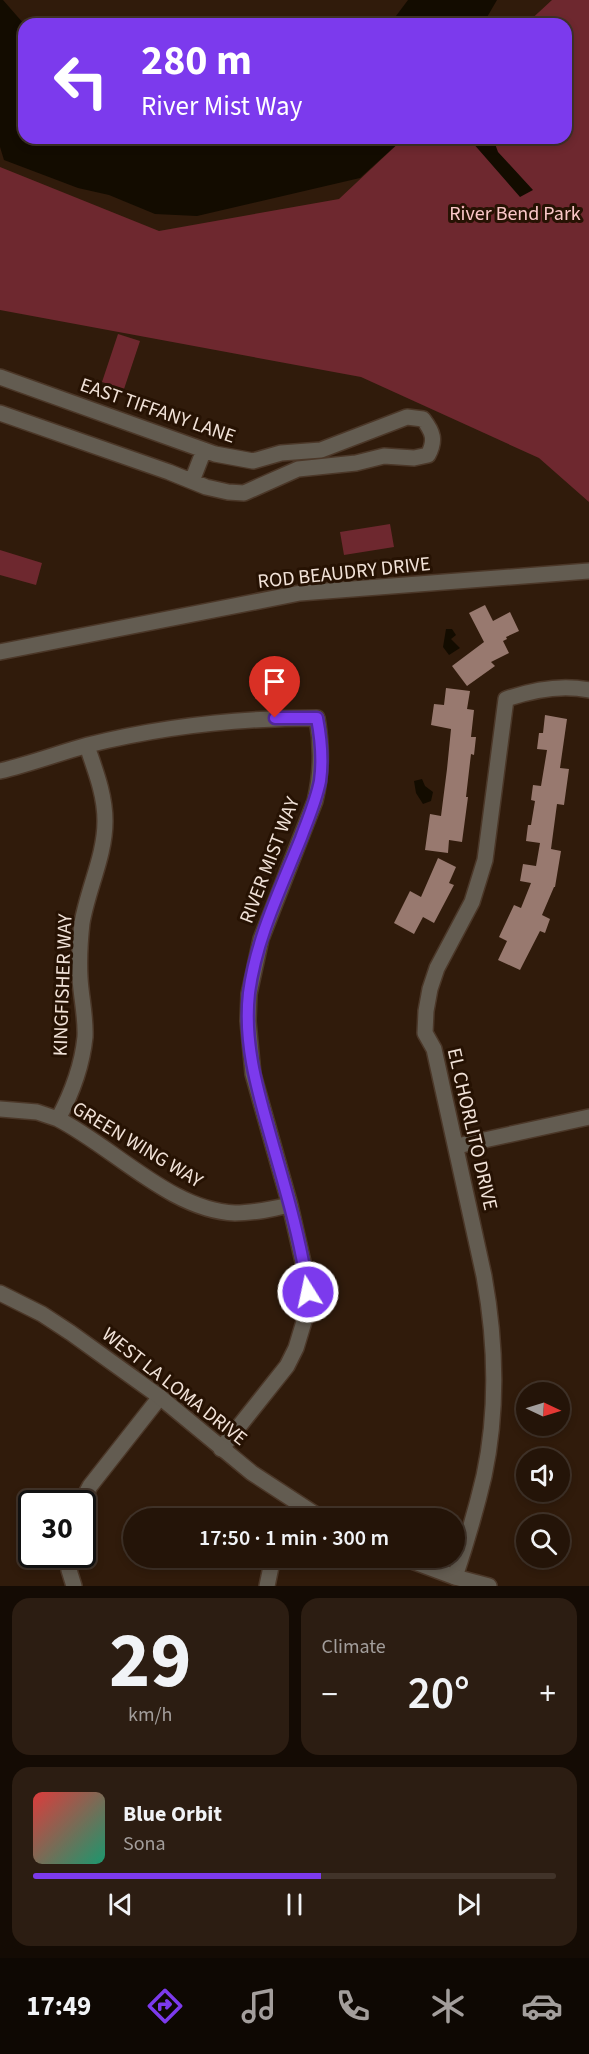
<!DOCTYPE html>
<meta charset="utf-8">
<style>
:root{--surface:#241408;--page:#2c1d12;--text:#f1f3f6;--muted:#a39e9c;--line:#413329;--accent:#7c3aed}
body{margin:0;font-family:"Source Sans 3",sans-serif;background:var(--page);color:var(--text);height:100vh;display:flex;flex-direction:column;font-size:22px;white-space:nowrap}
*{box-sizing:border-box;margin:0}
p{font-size:20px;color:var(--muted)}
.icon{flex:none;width:33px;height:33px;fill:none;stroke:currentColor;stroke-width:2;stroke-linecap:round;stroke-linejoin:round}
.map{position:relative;height:1586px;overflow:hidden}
.drawer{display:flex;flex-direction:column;gap:12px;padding:12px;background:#140b04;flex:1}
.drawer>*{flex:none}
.hud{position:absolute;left:18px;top:18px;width:554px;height:126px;border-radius:18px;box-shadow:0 3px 9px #0003,0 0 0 2px var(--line);background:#7c3aed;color:#fff;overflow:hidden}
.needle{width:39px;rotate:94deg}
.tools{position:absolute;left:516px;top:1382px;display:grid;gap:12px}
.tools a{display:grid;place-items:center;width:54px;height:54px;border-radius:50%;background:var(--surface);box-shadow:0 3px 9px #0003,0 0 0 2px var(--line);font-size:30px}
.speed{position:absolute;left:18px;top:1490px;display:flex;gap:12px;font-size:30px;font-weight:700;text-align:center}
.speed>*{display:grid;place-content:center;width:78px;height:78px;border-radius:50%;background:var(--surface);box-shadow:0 3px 9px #0003,0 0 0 2px var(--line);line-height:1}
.speed .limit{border:3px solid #111;border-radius:9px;background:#fff;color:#111}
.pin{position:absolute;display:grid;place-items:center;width:51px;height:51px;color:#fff;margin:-62px -26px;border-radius:50% 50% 50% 0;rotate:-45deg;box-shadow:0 0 6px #0007}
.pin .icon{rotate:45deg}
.me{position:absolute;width:66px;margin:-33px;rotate:350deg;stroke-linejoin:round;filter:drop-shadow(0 0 4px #0008)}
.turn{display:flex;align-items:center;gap:21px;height:126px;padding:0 24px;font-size:27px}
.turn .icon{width:78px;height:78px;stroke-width:2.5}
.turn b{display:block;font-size:42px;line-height:51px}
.big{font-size:45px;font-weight:600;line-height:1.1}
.drawer .card{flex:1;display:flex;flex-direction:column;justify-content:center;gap:9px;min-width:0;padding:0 21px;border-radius:18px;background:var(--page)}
.drawer .dial{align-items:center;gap:0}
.dial b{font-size:78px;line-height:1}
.song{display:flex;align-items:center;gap:18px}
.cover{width:72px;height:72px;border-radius:9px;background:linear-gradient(135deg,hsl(0 70% 55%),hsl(160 70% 35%))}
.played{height:6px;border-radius:3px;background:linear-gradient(90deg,var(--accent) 55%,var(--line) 55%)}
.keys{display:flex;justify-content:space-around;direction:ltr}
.heat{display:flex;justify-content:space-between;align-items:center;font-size:33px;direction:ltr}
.drawer .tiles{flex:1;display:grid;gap:12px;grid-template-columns:1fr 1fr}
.card:last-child{grid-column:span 2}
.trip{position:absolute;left:123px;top:1508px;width:342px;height:60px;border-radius:30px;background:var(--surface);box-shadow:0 3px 9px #0003,0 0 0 2px var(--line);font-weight:600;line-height:60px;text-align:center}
.dock{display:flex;height:96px;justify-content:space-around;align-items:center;background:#0e0803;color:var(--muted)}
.dock .icon{width:42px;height:42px}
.dock .active{color:var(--accent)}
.dock b{font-size:27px;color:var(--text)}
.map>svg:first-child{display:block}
.green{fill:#6e282f}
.water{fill:#130c00}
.building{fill:#98796f}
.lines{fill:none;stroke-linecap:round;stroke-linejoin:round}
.minor-casing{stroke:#4b3728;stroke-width:18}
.tertiary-casing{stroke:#4b3728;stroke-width:18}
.minor{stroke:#635c51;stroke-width:15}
.tertiary{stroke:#635c51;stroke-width:15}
.route-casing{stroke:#51269a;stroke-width:15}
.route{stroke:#7c3aed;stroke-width:10}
.labels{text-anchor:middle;stroke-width:6;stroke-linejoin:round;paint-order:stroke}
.park-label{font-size:20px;fill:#fac7c8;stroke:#261203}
.street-label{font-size:20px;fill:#f1e2d8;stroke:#261203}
</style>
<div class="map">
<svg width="589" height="1586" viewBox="0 0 589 1586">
<rect width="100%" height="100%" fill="#301b0b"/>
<!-- green -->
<path class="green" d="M 552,0 L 589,0 L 589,502 L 539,458 L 361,377 L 0,310 L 0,167 L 159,231 L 339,199 L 404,138 L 566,138 L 566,24 L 526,24 Z
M 118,334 L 140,341 L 124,389 L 102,382 Z
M 390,524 L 394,547 L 344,555 L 340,532 Z
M 0,550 L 42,563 L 36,585 L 0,575 Z"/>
<!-- water -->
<path class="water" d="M 0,0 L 3,0 L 24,24 L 24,138 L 404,138 L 360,178 L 197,216 L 155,214 L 109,195 L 78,188 L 4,160 L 0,147 Z
M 408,0 L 497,0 L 483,24 L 390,24 Z
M 465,138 L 493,138 L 498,152 L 533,190 L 520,197 L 472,142 Z
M 446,629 L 452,629 L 456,635 L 451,639 L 460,648 L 449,655 L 443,647 Z
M 422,779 L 425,786 L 433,792 L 431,801 L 423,804 L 416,793 L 414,781 Z"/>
<!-- building -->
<path class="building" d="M 485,605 L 493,621 L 510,612 L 519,631 L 506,637 L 507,639 L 503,641 L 509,653 L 491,662 L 495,666 L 467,686 L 452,666 L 484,642 L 469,613 Z
M 446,688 L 470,691 L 467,709 L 474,710 L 471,737 L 476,737 L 474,755 L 471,754 L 466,797 L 468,797 L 462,842 L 449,840 L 448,853 L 425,850 L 430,814 L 441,816 L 447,769 L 451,729 L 431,725 L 434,704 L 444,705 Z
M 545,715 L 567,719 L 560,768 L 569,769 L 564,805 L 557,804 L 551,849 L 561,851 L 555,887 L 554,887 L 542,915 L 550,919 L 545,933 L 540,931 L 520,970 L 498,960 L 507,941 L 499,937 L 514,905 L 521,908 L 531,883 L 520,881 L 523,864 L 536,866 L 540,843 L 526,841 L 528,825 L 531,825 L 535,801 L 531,800 L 533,785 L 541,786 L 547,750 L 537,749 L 539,733 L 543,733 Z
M 438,858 L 456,867 L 449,883 L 454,885 L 434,923 L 423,917 L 414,934 L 394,923 L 410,891 L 421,897 Z"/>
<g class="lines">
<defs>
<path id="minor" d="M 0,377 L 215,454 L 253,461 L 281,453 L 321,450 L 407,417 L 423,419 C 433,432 436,440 428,455 L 414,458 L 384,456 L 356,463 L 298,469 L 244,493 L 228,492 L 206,487 L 169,472 L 0,413
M 192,481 L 204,450
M 0,771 C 30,764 59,753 88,745 C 164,726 239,718 317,718 C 322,747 322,772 315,801 L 261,939 L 249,994 L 248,1021 L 253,1074 L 290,1205 L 306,1275 L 308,1292 L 306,1315 L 296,1348 L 287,1366 L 221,1449
M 0,1109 L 37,1112 L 58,1119 C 113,1147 172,1211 235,1213 C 254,1213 272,1209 290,1205
M 58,1119 C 72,1093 82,1067 85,1037 C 86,1017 81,997 80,978 C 79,960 80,941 82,923 C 88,888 105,856 105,821 C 105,794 95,770 87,746
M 457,1146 L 589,1117
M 81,1503 L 90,1486 L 160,1397
M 292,1518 L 299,1505
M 70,1554 L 69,1570 L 74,1586
M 455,1577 C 466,1544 476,1510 484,1476 C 498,1410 496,1342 484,1276 L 434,1049 L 425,1033 L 426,1011 L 430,989 L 437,968 L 472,902 L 485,860 L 506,699 C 532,690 561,684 589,690
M 267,1586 L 273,1557"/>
<path id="tertiary" d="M 0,652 L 300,593 L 589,571
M 0,1293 L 42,1314 L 71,1333 L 160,1397 L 252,1473 L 321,1518
M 401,1557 L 455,1577 L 489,1586"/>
</defs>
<!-- minor casing -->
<use href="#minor" class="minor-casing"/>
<!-- tertiary casing -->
<use href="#tertiary" class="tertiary-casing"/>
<!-- minor -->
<use href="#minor" class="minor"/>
<!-- tertiary -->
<use href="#tertiary" class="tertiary"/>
</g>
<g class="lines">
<defs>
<path id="route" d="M 275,718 L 317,718 C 321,739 323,760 320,781 C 316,801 308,819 301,838 C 281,888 256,939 249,993 C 243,1046 259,1095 273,1145 C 287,1194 301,1242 308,1292"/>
</defs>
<!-- route casing -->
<use href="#route" class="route-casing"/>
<!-- route -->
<use href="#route" class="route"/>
</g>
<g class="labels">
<!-- park labels -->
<g class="park-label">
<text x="515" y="220">River Bend Park</text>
</g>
<!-- street labels -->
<g class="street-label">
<text transform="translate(158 410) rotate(19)" y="7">EAST TIFFANY LANE</text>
<text transform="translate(344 572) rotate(-6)" y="7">ROD BEAUDRY DRIVE</text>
<text transform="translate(269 860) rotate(-69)" y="7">RIVER MIST WAY</text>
<text transform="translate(62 985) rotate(-88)" y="7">KINGFISHER WAY</text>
<text transform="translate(473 1129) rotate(77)" y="7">EL CHORLITO DRIVE</text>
<text transform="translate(138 1144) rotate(31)" y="7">GREEN WING WAY</text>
<text transform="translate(175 1386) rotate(38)" y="7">WEST LA LOMA DRIVE</text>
</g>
</g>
</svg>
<div class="tools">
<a><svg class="needle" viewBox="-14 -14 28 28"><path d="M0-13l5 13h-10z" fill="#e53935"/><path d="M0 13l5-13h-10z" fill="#a39e9c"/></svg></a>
<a><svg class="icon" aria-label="sound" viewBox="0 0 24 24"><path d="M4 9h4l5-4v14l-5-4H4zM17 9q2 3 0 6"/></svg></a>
<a><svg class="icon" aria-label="search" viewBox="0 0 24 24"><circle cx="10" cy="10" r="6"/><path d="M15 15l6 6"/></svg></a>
</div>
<div class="speed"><div class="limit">30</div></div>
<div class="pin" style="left:275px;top:718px;background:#d93025"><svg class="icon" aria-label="arrive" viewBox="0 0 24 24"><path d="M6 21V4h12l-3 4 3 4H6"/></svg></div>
<svg class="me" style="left:308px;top:1292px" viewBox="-20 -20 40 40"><circle r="17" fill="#7c3aed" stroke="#fff" stroke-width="3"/><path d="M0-11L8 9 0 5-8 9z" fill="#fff"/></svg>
<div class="trip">17:50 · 1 min · 300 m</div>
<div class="hud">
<div class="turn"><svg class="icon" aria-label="left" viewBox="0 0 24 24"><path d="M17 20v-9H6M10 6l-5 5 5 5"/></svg><div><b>280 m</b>River Mist Way</div></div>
</div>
</div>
<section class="drawer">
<div class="tiles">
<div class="card dial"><b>29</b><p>km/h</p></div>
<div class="card"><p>Climate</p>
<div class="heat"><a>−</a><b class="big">20°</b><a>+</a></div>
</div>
<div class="card">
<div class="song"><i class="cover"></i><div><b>Blue Orbit</b><p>Sona</p></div></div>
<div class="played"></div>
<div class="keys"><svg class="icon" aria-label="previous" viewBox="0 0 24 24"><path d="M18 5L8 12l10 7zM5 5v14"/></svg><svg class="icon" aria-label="pause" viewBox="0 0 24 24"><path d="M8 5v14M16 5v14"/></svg><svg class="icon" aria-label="next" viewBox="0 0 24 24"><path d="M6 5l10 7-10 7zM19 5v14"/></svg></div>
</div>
</div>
</section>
<nav class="dock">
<b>17:49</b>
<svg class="icon active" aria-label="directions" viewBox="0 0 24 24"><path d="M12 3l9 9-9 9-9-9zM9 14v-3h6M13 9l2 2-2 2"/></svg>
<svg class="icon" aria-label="music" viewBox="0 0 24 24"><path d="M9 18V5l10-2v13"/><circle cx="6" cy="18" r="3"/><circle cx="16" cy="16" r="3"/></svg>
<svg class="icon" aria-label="phone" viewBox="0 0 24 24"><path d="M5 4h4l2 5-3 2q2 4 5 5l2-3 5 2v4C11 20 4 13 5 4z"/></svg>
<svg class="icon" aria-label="climate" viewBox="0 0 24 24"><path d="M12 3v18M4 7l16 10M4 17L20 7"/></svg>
<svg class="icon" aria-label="car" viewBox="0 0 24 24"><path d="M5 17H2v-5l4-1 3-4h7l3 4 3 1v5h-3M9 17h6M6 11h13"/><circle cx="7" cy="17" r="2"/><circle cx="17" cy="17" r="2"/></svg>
</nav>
